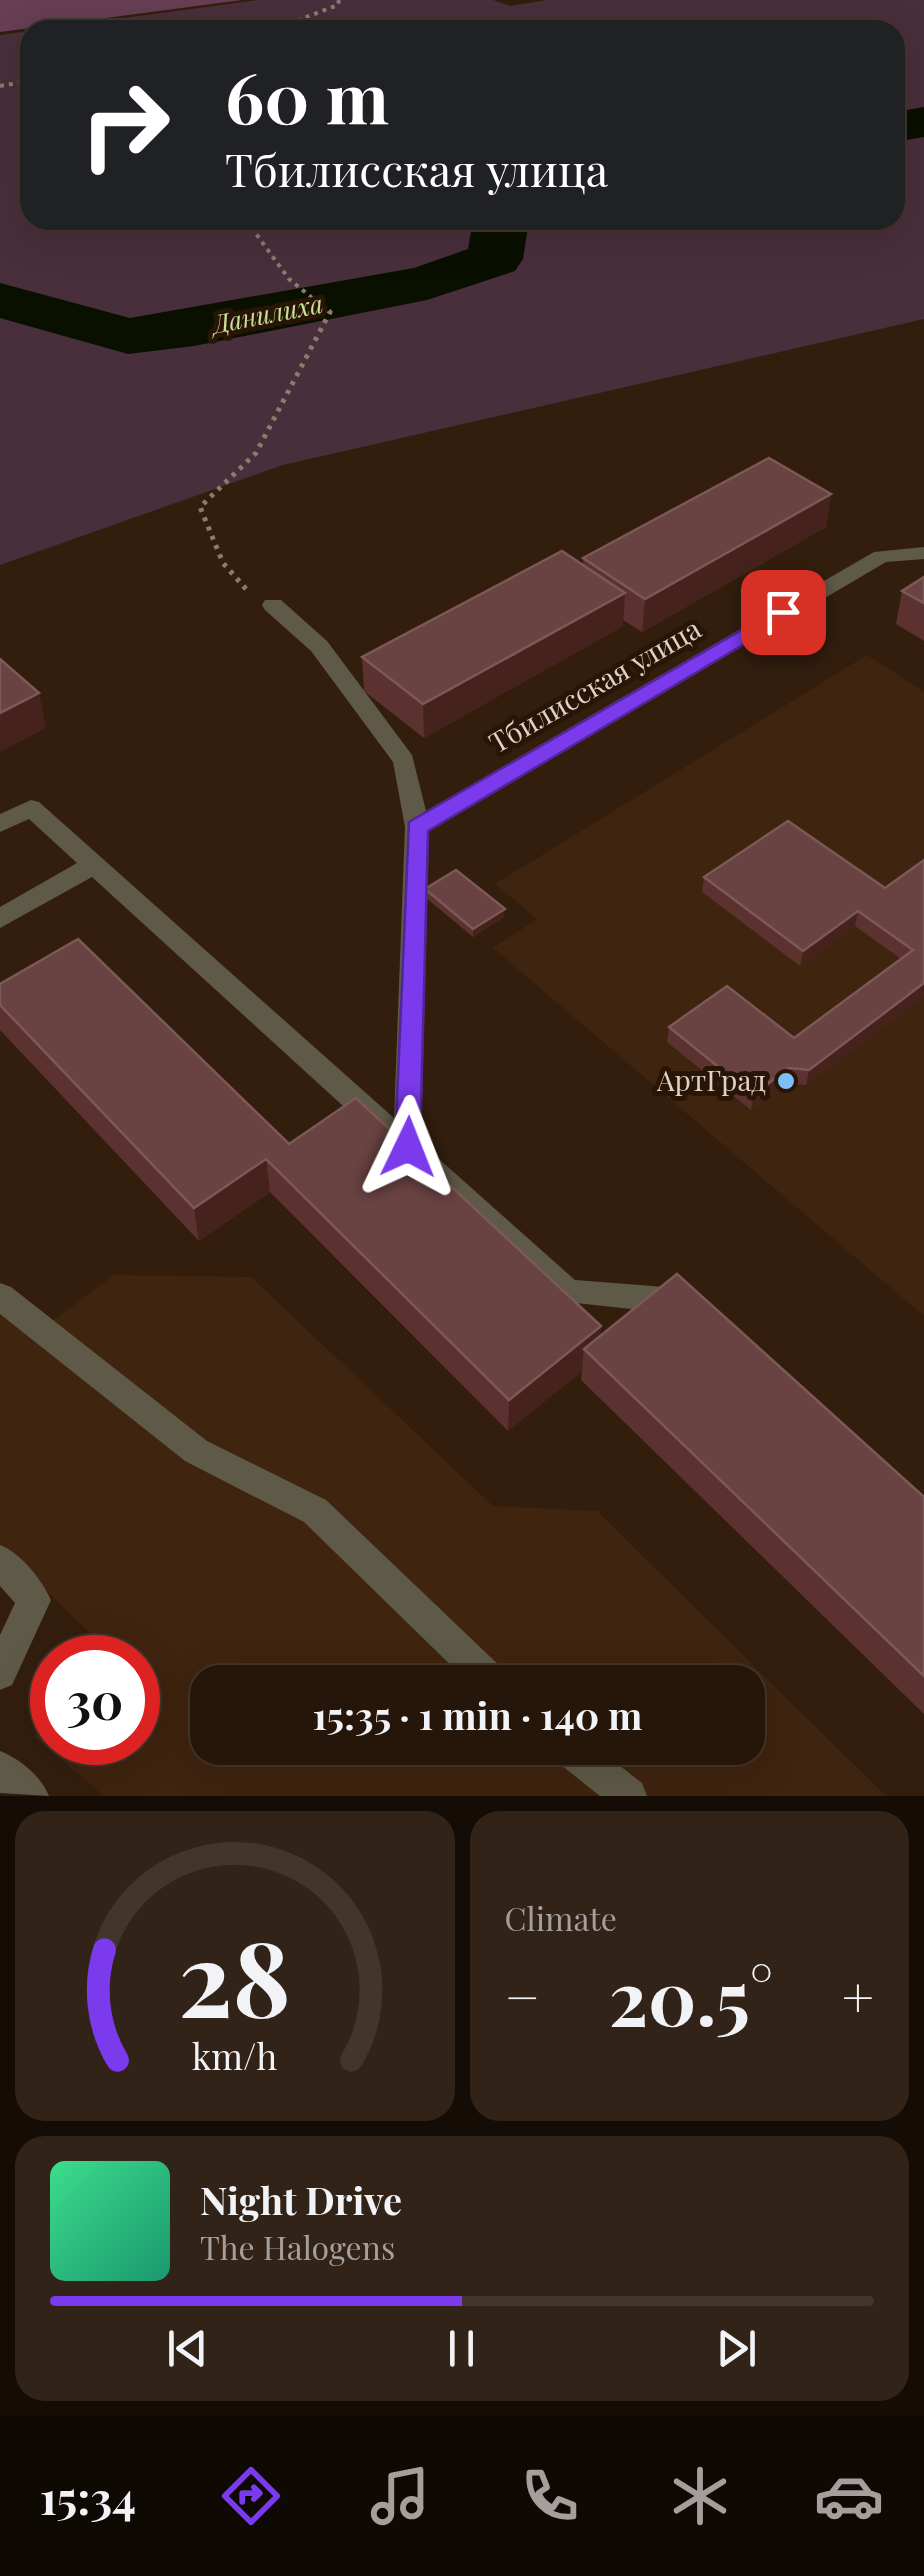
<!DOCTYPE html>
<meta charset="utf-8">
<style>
:root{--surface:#26160a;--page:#322318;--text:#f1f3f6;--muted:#a49f9c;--line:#42352b;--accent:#7c3aed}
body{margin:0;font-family:"Playfair Display",serif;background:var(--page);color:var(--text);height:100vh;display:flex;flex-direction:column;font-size:38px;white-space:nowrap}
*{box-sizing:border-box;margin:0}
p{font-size:32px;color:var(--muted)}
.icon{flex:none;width:55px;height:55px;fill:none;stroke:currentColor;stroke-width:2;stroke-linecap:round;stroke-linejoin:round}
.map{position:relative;height:1796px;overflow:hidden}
.drawer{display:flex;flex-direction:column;gap:15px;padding:15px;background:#150c06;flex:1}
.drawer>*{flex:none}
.top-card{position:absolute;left:20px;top:20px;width:885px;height:210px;border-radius:30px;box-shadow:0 10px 40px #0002,0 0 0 2px var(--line);background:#202124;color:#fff;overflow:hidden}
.speed{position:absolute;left:30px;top:1635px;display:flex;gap:20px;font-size:50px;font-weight:700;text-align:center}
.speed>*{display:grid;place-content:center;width:130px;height:130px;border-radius:50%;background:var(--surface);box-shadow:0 10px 40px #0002,0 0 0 2px var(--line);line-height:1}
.speed .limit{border:15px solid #d22;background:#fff;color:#111}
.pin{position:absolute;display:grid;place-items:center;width:85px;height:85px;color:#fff;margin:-42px;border-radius:20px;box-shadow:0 5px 15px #0006}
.me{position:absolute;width:110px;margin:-55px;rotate:2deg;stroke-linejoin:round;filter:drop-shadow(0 0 8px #0008)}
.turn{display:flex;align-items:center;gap:35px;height:210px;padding:0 40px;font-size:45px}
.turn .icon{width:130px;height:130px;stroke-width:2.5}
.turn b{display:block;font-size:70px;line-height:85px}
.big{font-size:75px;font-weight:700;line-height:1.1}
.drawer .tile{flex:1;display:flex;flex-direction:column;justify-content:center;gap:15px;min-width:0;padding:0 35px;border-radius:30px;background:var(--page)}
.drawer .dial{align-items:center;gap:0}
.dial svg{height:260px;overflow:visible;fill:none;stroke:var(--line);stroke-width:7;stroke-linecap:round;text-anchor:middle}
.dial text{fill:var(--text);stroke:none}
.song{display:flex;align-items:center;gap:30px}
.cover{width:120px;height:120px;border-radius:15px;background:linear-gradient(135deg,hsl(150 70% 55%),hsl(160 70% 35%))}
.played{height:10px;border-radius:5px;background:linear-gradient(90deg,var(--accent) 50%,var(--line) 50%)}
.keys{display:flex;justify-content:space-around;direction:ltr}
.heat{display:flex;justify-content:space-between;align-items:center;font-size:55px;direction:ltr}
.drawer .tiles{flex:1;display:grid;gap:15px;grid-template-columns:1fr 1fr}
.tile:last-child{grid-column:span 2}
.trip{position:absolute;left:190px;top:1665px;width:575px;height:100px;border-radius:30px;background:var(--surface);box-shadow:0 10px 40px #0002,0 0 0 2px var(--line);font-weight:700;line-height:100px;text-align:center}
.tabs{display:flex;height:160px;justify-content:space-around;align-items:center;background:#0f0904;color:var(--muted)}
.tabs .icon{width:70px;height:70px}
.tabs .selected{color:var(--accent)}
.tabs b{font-size:45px;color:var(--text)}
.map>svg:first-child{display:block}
.built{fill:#3f240f;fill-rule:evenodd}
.green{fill:#492e3b}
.forest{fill:#673e53}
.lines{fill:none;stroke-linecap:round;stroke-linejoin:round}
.river{fill:#091000;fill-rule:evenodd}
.path-far1{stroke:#8c7a6d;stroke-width:4;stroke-dasharray:4 5;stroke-linecap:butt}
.path{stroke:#8c7a6d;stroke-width:5;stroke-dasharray:4 6;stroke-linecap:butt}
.minor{fill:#5f5947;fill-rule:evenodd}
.wall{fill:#5b3230}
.shaded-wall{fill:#45231c}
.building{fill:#694341;stroke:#7c5956;stroke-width:2.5}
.route{fill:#7c3aed;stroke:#51269a;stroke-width:2.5}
.poi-dot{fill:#7cbef9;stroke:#291505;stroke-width:4}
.labels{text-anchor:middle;stroke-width:10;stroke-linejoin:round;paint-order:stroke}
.far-water-label{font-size:25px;font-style:italic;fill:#c8e09b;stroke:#291505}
.street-label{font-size:28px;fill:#dfd1c7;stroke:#291505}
.poi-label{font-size:28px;fill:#dfd1c7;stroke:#291505;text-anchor:end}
</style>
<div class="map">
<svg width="924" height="1796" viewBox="0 0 924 1796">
<rect width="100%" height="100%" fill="#331e0e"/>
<!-- built -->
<path class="built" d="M 867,655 L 924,692 L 924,1316 L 493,948 L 537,919 L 495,884 Z
M 114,1275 L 251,1277 L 493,1506 L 597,1511 L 886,1796 L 104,1796 L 34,1736 L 52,1715 L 52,1742 L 138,1742 L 138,1658 L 103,1657 L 108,1651 L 0,1545 L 0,1312 L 35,1334 ZM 208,1682 L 748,1682 L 748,1748 L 208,1748 Z"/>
<!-- green -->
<path class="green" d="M 258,0 L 493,0 L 510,6 L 547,0 L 924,0 L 924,319 L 283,465 L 0,565 L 0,35 L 30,31 L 30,220 L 895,220 L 895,30 L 35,30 Z"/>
<!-- forest -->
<path class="forest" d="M 0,0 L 242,0 L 0,32 Z"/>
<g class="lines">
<!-- river -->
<path class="river" d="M 924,107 L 924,137 L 895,142 L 895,112 Z
M 473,220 L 529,220 L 523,259 L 515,271 L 427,300 L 194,346 L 128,354 L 0,318 L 0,283 L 130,318 L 414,268 L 468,249 Z"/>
<!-- path-far1 -->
<path class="path-far1" d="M 272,30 L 338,5 L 339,0
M 0,86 L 30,81
M 246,220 L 289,279 L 322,306"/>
<!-- path -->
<path class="path" d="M 246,589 L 223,563 L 200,507 L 256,453 L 330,312 L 319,303"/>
<!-- minor -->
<path class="minor" d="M 924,547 L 924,559 L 886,562 L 429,831 L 421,1143 L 575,1280 L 678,1288 L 689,1292 L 693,1301 L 689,1310 L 678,1314 L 557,1301 L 92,877 L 0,928 L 0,907 L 77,863 L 29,819 L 0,832 L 0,814 L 31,800 L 39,802 L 394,1118 L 405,827 L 393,762 L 311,651 L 265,610 L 262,605 L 265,600 L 281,600 L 327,641 L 412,755 L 426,811 L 874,552 Z
M 0,1283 L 11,1287 L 207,1441 L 326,1500 L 504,1670 L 509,1682 L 468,1682 L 304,1522 L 185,1461 L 0,1314 Z
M 0,1545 C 21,1553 42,1580 51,1600 L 12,1685 L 0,1690 L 0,1635 L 15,1603 L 0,1586 Z
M 551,1748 L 597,1748 L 642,1783 L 647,1796 L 600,1796 L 556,1761 Z
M 0,1751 C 20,1759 41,1776 49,1796 L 0,1793 Z"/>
</g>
<!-- wall -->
<path class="wall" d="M 831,494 L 826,527 L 642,632 L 623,620 L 623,626 L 424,738 L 364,691 L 362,657 L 583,565 L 583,558 Z
M 924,577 L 924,641 L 896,624 L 902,591 Z
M 924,860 L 924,996 L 806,1085 L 786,1083 L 751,1110 L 667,1042 L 669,1027 L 794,1038 L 901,959 L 855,926 L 800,966 L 702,892 L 704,877 L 885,888 Z
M 425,889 L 504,917 L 473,937 L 425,897 Z
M 0,984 L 289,1144 L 601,1326 L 600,1335 L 924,1497 L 924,1714 L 581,1380 L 582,1371 L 508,1431 L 270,1192 L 199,1241 L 0,1030 Z"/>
<!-- shaded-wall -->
<path class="shaded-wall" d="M 831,494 L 826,527 L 642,632 L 645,599 Z
M 625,593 L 623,626 L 424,738 L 423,704 Z
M 39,693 L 46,728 L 0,752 L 0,713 Z
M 505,909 L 504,917 L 473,937 L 473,929 Z
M 858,911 L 855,926 L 800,966 L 803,951 Z
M 924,983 L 924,996 L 806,1085 L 809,1070 Z
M 789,1068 L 786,1083 L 751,1110 L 753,1095 Z
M 266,1159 L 270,1192 L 199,1241 L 194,1208 Z
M 601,1326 L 598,1357 L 584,1349 L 582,1371 L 508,1431 L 509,1400 Z"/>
<!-- building -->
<path class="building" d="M 769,458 L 831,494 L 645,599 L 583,558 Z
M 562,551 L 625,593 L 423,704 L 362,657 Z
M 924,577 L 924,603 L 902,591 Z
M 0,659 L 39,693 L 0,713 Z
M 788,821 L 885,888 L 924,860 L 924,983 L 809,1070 L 789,1068 L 753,1095 L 669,1027 L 727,986 L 794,1038 L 913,950 L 858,911 L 803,951 L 704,877 Z
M 456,870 L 505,909 L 473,929 L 425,889 Z
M 78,939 L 289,1144 L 356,1098 L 601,1326 L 509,1400 L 266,1159 L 194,1208 L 0,1005 L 0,984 Z
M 677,1274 L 924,1497 L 924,1676 L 584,1349 Z"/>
<!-- route -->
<path class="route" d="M 783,606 L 790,608 L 790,617 L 428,831 L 420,1147 L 408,1157 L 398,1154 L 395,1147 L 409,822 Z"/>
<!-- markers -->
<circle class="poi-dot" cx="786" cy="1081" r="10"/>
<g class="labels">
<!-- far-water labels -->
<g class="far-water-label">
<text transform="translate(268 314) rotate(-11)" y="9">Данилиха</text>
</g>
<!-- street labels -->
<g class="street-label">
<text transform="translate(595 686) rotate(-30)" y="10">Тбилисская улица</text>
</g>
<!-- poi labels -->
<g class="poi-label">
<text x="766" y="1091">АртГрад</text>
</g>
</g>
</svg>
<div class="speed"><div class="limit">30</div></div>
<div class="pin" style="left:783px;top:612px;background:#d93025"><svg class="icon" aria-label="arrive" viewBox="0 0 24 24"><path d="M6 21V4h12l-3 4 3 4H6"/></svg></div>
<svg class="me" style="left:408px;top:1147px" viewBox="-20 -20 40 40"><path d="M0-17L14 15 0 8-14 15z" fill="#7c3aed" stroke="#fff" stroke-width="4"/></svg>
<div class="trip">15:35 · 1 min · 140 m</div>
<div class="top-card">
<div class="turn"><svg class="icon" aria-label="right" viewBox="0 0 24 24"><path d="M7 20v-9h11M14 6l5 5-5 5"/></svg><div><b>60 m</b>Тбилисская улица</div></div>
</div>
</div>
<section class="drawer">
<div class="tiles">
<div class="tile dial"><svg viewBox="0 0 100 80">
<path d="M14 69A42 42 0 1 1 86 69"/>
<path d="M14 69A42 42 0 0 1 10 35" stroke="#7c3aed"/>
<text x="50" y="56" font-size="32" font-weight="700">28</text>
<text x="50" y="72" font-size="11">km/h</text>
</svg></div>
<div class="tile"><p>Climate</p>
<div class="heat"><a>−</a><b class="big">20.5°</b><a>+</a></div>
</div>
<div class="tile">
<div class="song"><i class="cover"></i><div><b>Night Drive</b><p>The Halogens</p></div></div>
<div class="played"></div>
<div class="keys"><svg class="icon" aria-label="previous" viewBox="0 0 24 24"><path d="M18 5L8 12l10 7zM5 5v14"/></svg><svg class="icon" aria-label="pause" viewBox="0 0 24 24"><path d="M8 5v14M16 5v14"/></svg><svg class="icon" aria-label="next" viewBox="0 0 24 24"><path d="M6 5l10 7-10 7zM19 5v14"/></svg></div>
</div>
</div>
</section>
<nav class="tabs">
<b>15:34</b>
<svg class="icon selected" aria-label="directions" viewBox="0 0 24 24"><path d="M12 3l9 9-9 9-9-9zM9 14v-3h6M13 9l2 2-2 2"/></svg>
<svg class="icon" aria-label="music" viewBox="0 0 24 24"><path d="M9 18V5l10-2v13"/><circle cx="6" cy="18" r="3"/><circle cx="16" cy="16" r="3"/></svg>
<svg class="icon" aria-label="phone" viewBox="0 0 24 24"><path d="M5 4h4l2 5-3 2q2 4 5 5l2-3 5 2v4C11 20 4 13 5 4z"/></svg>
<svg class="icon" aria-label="climate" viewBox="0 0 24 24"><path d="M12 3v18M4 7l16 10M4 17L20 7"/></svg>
<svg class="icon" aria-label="car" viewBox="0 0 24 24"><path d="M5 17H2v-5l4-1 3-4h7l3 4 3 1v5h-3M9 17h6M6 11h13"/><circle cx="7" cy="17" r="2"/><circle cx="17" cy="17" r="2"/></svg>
</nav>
